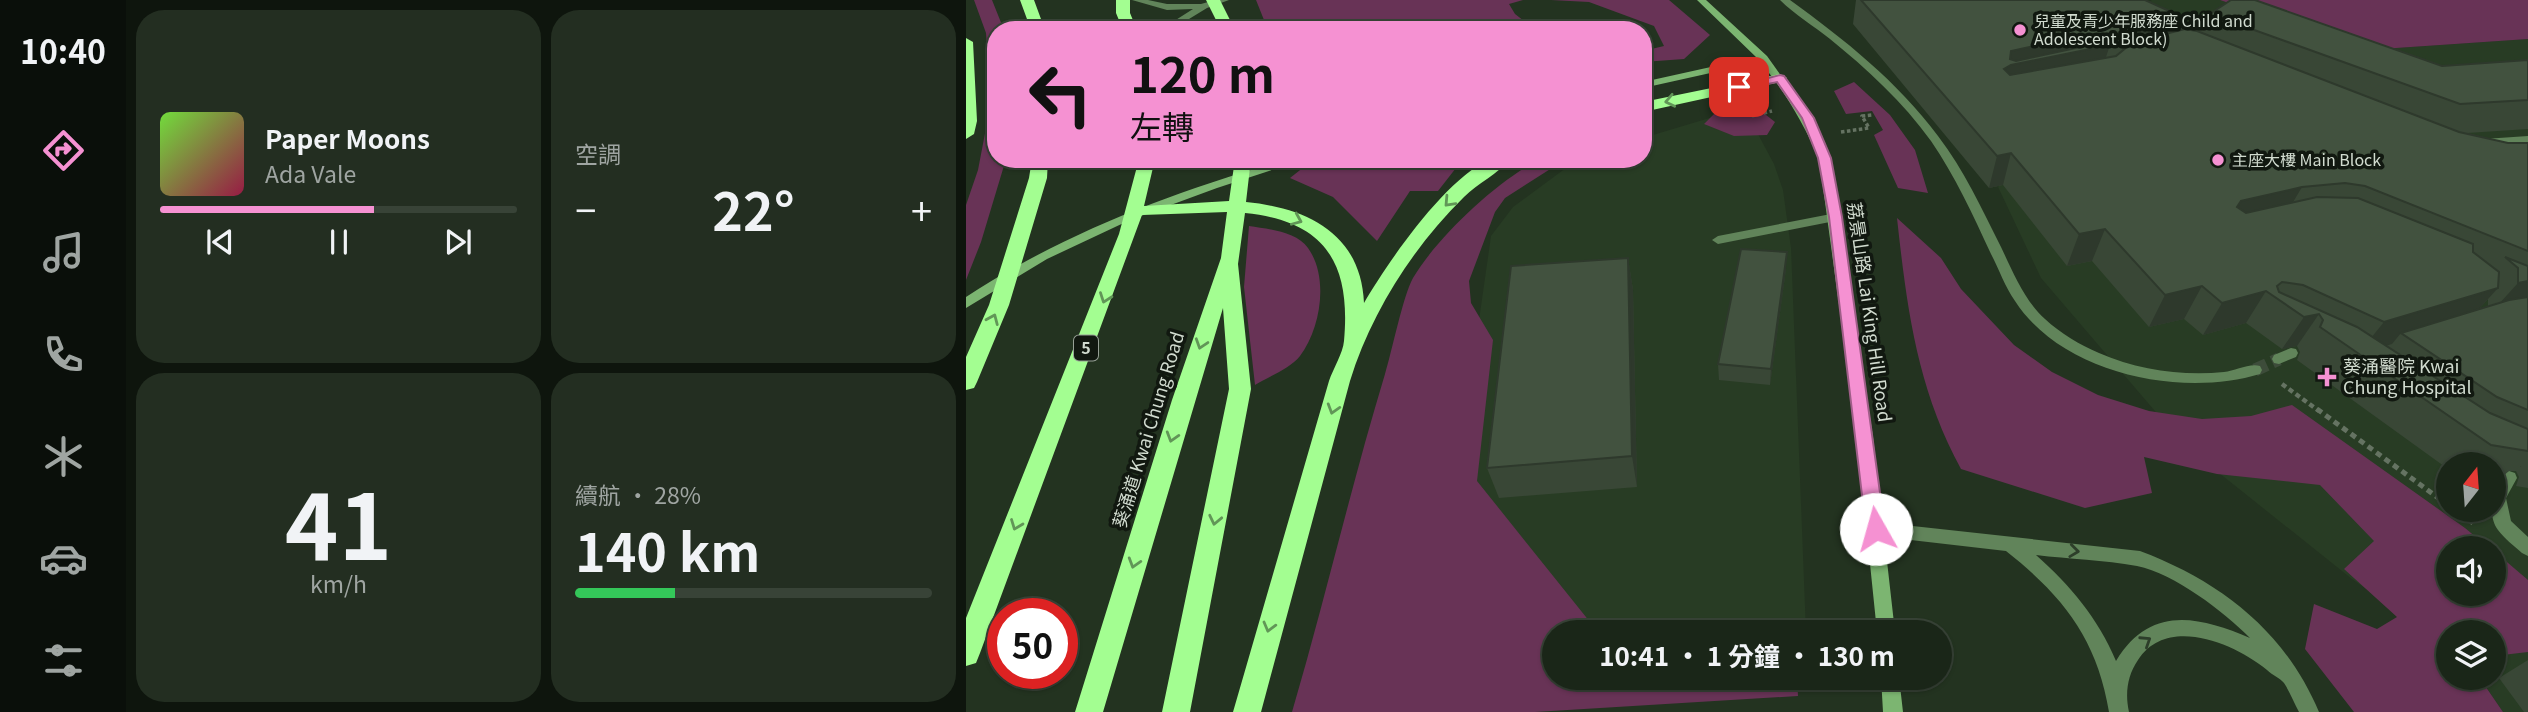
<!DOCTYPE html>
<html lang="zh-TW">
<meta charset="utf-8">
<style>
:root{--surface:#1a2618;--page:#232e21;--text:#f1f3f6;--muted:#9fa5a2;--line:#384337;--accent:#f591d2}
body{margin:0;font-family:Georgia,"Noto Sans TC",serif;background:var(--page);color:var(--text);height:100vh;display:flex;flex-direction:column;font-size:26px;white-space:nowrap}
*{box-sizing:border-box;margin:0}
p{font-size:23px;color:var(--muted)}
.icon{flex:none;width:38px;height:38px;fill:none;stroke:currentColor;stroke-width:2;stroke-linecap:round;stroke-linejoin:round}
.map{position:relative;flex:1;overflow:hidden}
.drawer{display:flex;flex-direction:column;gap:10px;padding:10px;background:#0e150d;width:840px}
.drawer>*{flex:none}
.top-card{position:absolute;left:21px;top:21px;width:665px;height:147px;border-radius:28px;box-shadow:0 2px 5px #0004,0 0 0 2px var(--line);background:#f591d2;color:#111;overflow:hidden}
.needle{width:46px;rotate:17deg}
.buttons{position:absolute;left:1470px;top:452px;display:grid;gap:14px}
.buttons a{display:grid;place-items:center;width:70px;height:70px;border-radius:50%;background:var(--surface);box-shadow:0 2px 5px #0004,0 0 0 2px var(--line);font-size:35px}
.speed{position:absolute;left:21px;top:598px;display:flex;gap:14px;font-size:35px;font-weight:700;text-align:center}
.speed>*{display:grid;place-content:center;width:91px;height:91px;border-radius:50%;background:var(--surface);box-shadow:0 2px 5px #0004,0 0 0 2px var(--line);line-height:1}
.speed .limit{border:10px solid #d22;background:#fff;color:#111}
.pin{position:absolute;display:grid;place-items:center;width:60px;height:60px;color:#fff;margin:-30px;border-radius:14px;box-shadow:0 4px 10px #0006}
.me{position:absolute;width:77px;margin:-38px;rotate:353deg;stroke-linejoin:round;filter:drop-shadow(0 0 5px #0008)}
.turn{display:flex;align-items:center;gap:24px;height:147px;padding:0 28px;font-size:32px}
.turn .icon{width:91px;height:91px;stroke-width:2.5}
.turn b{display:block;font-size:49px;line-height:60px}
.big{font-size:52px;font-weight:700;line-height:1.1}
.drawer .card{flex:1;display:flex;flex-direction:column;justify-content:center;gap:10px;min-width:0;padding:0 24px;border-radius:28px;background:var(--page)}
.drawer .dial{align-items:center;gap:0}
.dial b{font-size:91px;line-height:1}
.song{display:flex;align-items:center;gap:21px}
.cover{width:84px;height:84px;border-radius:10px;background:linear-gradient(135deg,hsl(100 70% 55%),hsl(340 70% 35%))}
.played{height:7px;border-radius:4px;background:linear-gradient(90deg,var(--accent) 60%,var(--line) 60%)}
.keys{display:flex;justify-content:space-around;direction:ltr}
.heat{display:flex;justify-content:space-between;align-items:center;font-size:38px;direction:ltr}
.charge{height:10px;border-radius:5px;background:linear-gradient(90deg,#34c759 28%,var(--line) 0)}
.drawer .tiles{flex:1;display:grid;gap:10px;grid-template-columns:repeat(2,1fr)}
.trip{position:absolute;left:576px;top:620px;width:410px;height:70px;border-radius:35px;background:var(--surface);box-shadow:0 2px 5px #0004,0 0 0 2px var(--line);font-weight:700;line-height:70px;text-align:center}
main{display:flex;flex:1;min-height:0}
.dock{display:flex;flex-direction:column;width:126px;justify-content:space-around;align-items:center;background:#0a0f0a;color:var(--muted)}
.dock .icon{width:49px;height:49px}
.dock .on{color:var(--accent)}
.dock b{font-size:32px;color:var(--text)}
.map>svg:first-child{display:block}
.built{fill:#283c24;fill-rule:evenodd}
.green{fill:#683356}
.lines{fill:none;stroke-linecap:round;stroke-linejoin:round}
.street-tunnel{stroke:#3d4c3a;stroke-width:13;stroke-dasharray:13 6;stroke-linecap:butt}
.path-far2{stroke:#657362;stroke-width:3.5;stroke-dasharray:3.5 2.5;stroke-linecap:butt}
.path-far1{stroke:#657362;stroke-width:4.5;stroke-dasharray:5 3.5;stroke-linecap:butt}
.path{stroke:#657362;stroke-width:5;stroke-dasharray:6 4.5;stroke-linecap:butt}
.lane{fill:#61845a;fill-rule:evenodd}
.street{fill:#61845a;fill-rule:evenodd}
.secondary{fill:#7cb571;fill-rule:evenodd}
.highway{fill:#a3fe91;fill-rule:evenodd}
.wall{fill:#394736;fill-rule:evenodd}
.shaded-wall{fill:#2e392c}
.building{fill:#42523f;stroke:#2e392c;stroke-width:2}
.oneway{stroke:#619657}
.oneway2{stroke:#2d3e2a}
.route{fill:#f591d2;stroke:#9f5e88;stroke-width:2}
.poi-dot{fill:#f591d2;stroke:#111810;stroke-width:2.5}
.labels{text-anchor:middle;stroke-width:7;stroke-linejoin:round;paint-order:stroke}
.far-poi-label{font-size:16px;fill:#d1dbcf;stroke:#111810;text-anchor:start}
.shield{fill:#111810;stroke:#97a096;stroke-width:2}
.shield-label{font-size:16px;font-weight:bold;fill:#d1dbcf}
.street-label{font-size:18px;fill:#d1dbcf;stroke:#111810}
.poi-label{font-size:18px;fill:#d1dbcf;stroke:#111810;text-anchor:start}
</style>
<main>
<nav class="dock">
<b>10:40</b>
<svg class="icon on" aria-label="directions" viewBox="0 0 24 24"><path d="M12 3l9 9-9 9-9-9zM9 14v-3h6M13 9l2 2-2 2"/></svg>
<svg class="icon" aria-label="music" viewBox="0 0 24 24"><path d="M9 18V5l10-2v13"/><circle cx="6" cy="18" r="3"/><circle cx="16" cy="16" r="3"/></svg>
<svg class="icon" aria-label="phone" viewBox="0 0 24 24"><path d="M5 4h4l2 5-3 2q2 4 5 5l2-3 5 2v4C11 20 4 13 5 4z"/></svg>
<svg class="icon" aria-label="climate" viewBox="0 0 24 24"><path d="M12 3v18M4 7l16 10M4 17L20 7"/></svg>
<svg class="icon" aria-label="car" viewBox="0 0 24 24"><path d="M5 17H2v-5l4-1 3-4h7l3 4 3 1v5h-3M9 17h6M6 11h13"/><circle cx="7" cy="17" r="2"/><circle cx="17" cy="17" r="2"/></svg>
<svg class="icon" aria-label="filters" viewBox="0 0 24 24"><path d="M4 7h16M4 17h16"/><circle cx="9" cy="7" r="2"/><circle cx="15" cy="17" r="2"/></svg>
</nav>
<section class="drawer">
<div class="tiles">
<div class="card">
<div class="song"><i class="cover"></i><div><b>Paper Moons</b><p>Ada Vale</p></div></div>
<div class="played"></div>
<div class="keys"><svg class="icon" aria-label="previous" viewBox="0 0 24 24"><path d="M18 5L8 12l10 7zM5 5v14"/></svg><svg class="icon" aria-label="pause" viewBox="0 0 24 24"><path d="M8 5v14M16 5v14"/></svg><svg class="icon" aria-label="next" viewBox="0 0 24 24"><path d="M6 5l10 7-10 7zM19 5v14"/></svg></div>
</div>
<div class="card"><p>空調</p>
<div class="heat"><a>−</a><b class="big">22°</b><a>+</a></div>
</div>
<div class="card dial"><b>41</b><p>km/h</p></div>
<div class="card"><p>續航 · 28%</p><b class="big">140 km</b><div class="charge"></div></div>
</div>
</section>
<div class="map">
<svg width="1562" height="712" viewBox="0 0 1562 712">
<rect width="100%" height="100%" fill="#233320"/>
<!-- built -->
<path class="built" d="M 1186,0 L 1254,0 L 1401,50 L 1562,39 L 1562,712 L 1537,712 L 1513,677 L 1528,677 L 1528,632 L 1482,632 L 1482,647 L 1386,579 L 1218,445 L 1075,278 L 1025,172 L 897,26 L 887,19 L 1169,11 ZM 1482,464 L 1528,464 L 1528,509 L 1482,509 ZM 1482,548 L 1528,548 L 1528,593 L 1482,593 Z
M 747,117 L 786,123 L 808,164 L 817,190 L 825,248 L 840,632 L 588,632 L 466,650 L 525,236 L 547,207 L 608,162 L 617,159 L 677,159 L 677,138 Z"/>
<!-- green -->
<path class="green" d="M 8,0 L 26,0 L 38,30 L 30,30 L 30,159 L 40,159 L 15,242 L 0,280 L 0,205 L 12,170 L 25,102 L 20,33 Z
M 290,0 L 557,0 L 543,4 L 549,14 L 570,30 L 302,30 Z
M 585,0 L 703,0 L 744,35 L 718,59 L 677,62 L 677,51 L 698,46 L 688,26 L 623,2 Z
M 1254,0 L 1562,0 L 1562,39 L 1401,50 Z
M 888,82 L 924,115 L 949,150 L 962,193 L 932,188 L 908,135 L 917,130 L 906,111 L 880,114 L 868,91 Z
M 751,111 L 795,111 L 809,122 L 801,135 L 768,136 L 738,124 Z
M 348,159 L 497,159 L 472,191 L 444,191 L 411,241 L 367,197 L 324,178 Z
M 574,159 L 600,159 L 539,198 L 529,212 L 503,281 L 505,303 L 527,340 L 511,481 L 628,627 L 701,632 L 588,632 L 588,677 L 831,677 L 832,696 L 569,712 L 326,712 C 359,600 385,486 419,374 C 426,351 437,296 447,278 C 472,236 531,181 574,159 Z
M 931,218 L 975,258 L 995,289 L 1048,345 L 1086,372 L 1132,395 L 1183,411 L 1236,419 L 1285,416 L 1326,405 L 1499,528 L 1523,548 L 1482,548 L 1482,593 L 1528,593 L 1528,551 L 1562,580 L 1562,652 L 1528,656 L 1528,632 L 1482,632 L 1482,677 L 1513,677 L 1537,712 L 1388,712 L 1339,649 L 1348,604 L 1411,629 L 1431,617 L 1378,569 L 1408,541 L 1354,485 L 1251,474 L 1178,457 L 1186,493 L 1119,508 L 995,469 C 951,388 941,309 931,218 Z
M 283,226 C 302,229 330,231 342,248 C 363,277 355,328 334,356 C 325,368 302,377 289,385 L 278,287 Z"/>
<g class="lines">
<!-- street-tunnel -->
<path class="street-tunnel" d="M 1289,370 L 1313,359"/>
<!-- path-far2 -->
<path class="path-far2" d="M 786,116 L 806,111
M 875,132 L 903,128 L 896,116 L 906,115"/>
<!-- path-far1 -->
<path class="path-far1" d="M 1316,384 L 1353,411"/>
<!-- path -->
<path class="path" d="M 1351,409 L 1482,505
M 1488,509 L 1507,523"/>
<!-- lane -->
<path class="lane" d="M 166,0 L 182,0 L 201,4 L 235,4 L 249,0 L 263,0 L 241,8 L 205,30 L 194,30 L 227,9 L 201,10 Z
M 1562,136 L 1562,142 L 1518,145 L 1513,142 L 1518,139 Z
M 870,213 L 874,214 L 876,217 L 874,220 L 752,244 L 746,240 L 752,236 Z
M 1543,471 L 1549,473 L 1551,478 L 1540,498 L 1545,521 L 1562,537 L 1562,556 L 1556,553 C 1548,546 1538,538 1532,530 C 1520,514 1528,489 1537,473 Z
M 910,522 L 1174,551 C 1254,581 1319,631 1353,712 L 1333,712 C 1328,703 1324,692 1318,683 C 1314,678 1306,675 1301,670 C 1268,643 1201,615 1172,660 C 1161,676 1159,694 1163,712 L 1143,712 C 1131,639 1097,596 1040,551 L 910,536 L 904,534 L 902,529 L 904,524 ZM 1070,555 C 1103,559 1138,560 1171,566 C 1209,574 1257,611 1284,638 C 1232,616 1184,605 1150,661 C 1132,618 1104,585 1070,555 Z"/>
<!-- street -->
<path class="street" d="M 814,0 L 824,0 C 879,40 931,81 972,136 C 998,170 1016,209 1035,247 C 1047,272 1058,300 1079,319 C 1094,333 1114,345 1133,353 C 1172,370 1216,376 1258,372 C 1269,371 1283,363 1294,366 L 1296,370 L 1294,374 C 1215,398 1096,374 1049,301 C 1039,287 1033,269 1025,254 C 1007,215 989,176 965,141 C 937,102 901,69 864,39 C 848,26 829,15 814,0 Z
M 1325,348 L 1330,349 L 1332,353 L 1330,357 L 1313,364 L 1308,363 L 1306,359 L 1308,355 Z"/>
<!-- secondary -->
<path class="secondary" d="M 731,0 L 740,0 L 801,56 L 841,112 L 865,158 L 907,437 L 929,632 L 911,632 L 891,437 L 853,158 C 837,123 819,91 794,62 L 677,88 L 677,82 L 790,57 Z
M 321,159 L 339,159 L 251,188 L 164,220 L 81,259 L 0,308 L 0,297 C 99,232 208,192 321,159 Z
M 915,677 L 933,677 L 937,712 L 917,712 Z"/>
<!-- highway -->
<path class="highway" d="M 54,0 L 68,0 L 79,30 L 65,30 Z
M 150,0 L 164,0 L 164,13 L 171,30 L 157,30 L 150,13 Z
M 240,0 L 254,0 L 269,30 L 255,30 Z
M 0,38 L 7,42 L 11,121 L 8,134 L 0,139 Z
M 814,74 L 821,78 L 819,81 L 677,112 L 677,102 Z
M 66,159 L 82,159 L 81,178 L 43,305 L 11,382 L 8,388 L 0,390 L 0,357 L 23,305 L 63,178 Z
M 173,159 L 189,159 L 178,206 L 263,201 L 269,159 L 285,159 L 280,202 C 342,208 395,234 398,303 C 422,262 479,179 523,160 C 529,158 538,159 544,159 C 532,174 512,183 498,197 C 447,247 405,313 384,381 L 295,712 L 267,712 L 363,381 C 367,369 377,353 378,341 C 385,264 360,221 279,213 L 272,264 L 285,389 L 224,712 L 196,712 L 263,389 L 257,308 L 137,712 L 109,712 L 206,400 L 255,258 L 261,212 L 176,215 L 14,653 L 10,663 L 0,666 L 0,618 L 153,234 Z"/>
</g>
<!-- wall -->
<path class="wall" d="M 890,0 L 1179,0 L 1217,30 L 1229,31 L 1233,21 L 1265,0 L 1476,66 L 1562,60 L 1562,129 L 1501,133 L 1542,143 L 1562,143 L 1562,460 L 1554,467 L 1562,460 L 1562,488 L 1550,486 L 1553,477 L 1550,471 L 1543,471 L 1530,482 L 1528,482 L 1528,464 L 1482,464 L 1482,469 L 1331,360 L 1334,352 L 1331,346 L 1316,349 L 1280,323 L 1237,335 L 1218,319 L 1183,327 L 1126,261 L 1101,266 L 1037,185 L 1023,188 L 887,24 ZM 1522,299 L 1522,307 L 1513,309 Z
M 662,258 L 667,290 L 671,487 L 533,498 L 521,468 Z
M 820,269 L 804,385 L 753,380 L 752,364 Z
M 1562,660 L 1562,712 L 1558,712 L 1533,678 Z"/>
<!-- shaded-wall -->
<path class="shaded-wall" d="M 1221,19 L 1209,49 L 1152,62 L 1162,32 Z
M 1118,35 L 1113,51 L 1144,45 L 1134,75 L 1031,100 L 1038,69 L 1045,51 Z
M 1045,153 L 1037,185 L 1023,188 L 1031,156 Z
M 1336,187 L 1317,219 L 1253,240 L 1275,201 Z
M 1139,229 L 1126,261 L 1101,266 L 1113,234 Z
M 821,252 L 820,269 L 804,385 L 805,369 Z
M 662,258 L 667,290 L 671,487 L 666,456 Z
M 1562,281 L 1562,303 L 1522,316 L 1552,283 Z
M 1236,286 L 1218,319 L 1183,327 L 1199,295 Z
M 1532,288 L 1503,320 L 1435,333 L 1426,344 L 1392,354 L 1418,322 Z
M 1300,291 L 1280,323 L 1237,335 L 1256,303 Z
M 1353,314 L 1331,346 L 1316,349 L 1338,317 Z"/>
<!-- building -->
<path class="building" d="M 895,0 L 1179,0 L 1221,19 L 1162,32 L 1118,35 L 1045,51 L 1044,59 L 1050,61 L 1119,46 L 1144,45 L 1045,65 L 1038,69 L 1044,75 L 1150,56 L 1167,42 L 1219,29 L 1231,31 L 1493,132 L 1542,143 L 1562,143 L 1562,251 L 1399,186 L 1379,183 L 1336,187 L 1275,201 L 1271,207 L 1280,213 L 1351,197 L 1392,198 L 1507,244 L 1507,252 L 1533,272 L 1532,288 L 1418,322 L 1337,285 L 1316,282 L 1311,286 L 1313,292 L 1391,327 L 1524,413 L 1562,429 L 1562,451 L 1525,445 L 1354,327 L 1357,320 L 1353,314 L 1338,317 L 1300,291 L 1256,303 L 1236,286 L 1199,295 L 1139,229 L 1113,234 L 1045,153 L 1031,156 Z
M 1265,0 L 1289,0 L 1476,66 L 1562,60 L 1562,100 L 1494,104 L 1266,22 L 1257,23 L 1256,29 L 1233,21 Z
M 775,249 L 821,252 L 805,369 L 752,364 Z
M 1539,257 L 1562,266 L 1562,281 L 1552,283 L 1552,268 Z
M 662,258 L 666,456 L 521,468 L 545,266 Z
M 1562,297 L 1562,410 L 1531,397 L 1435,333 L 1543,300 Z"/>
<!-- one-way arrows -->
<defs><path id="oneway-chevron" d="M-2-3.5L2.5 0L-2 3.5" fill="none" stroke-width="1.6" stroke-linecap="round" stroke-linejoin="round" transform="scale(1.75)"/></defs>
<g class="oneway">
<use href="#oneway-chevron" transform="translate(704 101) rotate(168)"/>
<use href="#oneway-chevron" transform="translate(483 202) rotate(133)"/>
<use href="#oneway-chevron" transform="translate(331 220) rotate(23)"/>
<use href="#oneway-chevron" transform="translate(139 298) rotate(110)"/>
<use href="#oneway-chevron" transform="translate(27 319) rotate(-67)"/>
<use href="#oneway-chevron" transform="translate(235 344) rotate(108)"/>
<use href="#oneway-chevron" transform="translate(367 409) rotate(107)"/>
<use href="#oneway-chevron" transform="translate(206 437) rotate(107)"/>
<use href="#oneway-chevron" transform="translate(249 520) rotate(102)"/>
<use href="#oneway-chevron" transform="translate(50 525) rotate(111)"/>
<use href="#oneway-chevron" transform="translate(168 563) rotate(107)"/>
<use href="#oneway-chevron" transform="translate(303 627) rotate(105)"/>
</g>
<g class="oneway2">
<use href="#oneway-chevron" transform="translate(1108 551) rotate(7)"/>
<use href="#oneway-chevron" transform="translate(1180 641) rotate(-33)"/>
</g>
<!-- route -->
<path class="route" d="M 814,75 L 818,76 L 848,118 L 865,158 L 876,217 L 919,529 L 916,535 L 903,535 L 900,529 L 863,217 L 852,158 L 836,118 L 811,82 L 773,90 L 767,87 Z"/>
<!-- markers -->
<g class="poi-dot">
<circle cx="1054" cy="30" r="7"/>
<circle cx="1252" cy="160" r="7"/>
<path d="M1357.5 366.5h7v7h7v7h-7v7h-7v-7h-7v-7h7z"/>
</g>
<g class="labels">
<!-- far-poi labels -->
<g class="far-poi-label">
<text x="1068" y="27">兒童及青少年服務座 Child and<tspan x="1068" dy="18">Adolescent Block)</tspan></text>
<text x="1266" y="166">主座大樓 Main Block</text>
</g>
<!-- shield labels -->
<rect class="shield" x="108" y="335.5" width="24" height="25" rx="5"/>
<g class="shield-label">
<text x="120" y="354">5</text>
</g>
<!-- street labels -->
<g class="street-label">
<text transform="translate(903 312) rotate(82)" y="6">荔景山路 Lai King Hill Road</text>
<text transform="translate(183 430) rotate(-73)" y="6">葵涌道 Kwai Chung Road</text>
</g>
<!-- poi labels -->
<g class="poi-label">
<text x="1377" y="373">葵涌醫院 Kwai<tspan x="1377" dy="21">Chung Hospital</tspan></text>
</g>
</g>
</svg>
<div class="buttons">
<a><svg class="needle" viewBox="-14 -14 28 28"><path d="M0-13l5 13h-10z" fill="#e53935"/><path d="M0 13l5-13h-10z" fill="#9fa5a2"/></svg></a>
<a><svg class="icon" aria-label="sound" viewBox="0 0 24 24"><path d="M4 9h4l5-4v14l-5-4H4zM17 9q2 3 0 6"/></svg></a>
<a><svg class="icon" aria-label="layers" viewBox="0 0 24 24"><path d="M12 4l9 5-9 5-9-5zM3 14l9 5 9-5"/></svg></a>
</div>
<div class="speed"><div class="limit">50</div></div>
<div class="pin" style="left:773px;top:87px;background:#d93025"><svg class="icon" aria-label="arrive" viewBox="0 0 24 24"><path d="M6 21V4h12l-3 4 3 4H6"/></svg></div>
<svg class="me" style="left:910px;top:529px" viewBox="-20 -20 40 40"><circle r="19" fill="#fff"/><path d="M0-13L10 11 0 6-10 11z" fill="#f591d2"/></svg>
<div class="trip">10:41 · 1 分鐘 · 130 m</div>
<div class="top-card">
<div class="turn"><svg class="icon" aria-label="left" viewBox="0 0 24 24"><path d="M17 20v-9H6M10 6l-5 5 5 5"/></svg><div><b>120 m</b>左轉</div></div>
</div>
</div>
</main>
